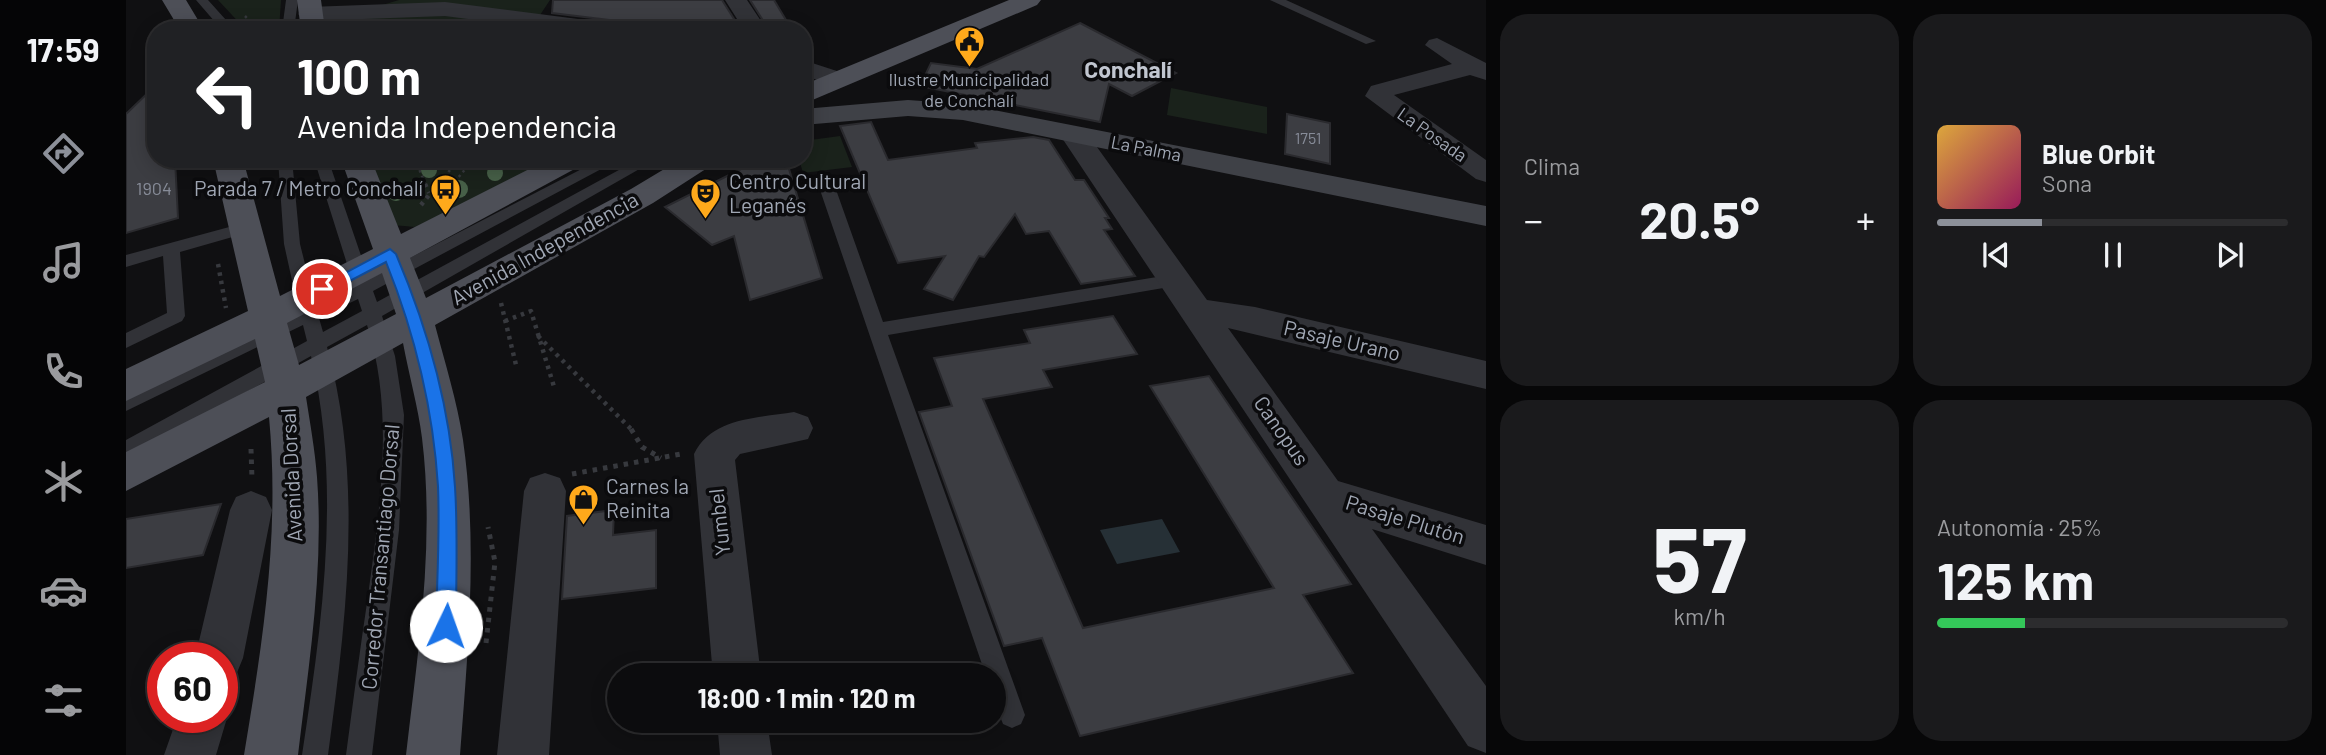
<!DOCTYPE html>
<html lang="es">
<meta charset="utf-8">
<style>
:root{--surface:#0c0c0e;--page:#1a1a1c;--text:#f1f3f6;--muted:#9a9b9e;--line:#2c2c2e;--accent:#8c9099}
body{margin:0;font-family:Barlow,sans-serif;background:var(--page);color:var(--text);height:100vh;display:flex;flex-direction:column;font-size:26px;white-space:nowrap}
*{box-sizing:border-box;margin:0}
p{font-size:23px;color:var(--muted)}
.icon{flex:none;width:38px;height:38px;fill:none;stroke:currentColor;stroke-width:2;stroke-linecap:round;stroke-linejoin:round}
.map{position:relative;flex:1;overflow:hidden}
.details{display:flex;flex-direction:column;gap:14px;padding:14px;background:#070708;width:840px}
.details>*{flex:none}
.guide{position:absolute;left:21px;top:21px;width:665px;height:147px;border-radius:28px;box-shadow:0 4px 18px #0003,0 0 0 2px var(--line);background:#202124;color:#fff;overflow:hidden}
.speed{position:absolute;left:21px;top:642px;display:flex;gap:14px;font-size:35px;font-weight:700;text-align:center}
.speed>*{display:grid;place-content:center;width:91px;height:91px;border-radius:50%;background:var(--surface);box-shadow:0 4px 18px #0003,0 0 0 2px var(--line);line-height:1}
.speed .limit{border:10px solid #d22;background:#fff;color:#111}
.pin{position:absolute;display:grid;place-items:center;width:60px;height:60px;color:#fff;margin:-30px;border:4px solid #fff;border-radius:50%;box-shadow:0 2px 7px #0007}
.me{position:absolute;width:77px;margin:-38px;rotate:3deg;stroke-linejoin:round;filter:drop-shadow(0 0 5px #0008)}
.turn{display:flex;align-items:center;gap:24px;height:147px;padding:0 35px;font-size:32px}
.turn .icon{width:91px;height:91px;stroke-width:2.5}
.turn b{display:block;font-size:49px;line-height:60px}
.big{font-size:52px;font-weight:700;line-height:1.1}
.details .widget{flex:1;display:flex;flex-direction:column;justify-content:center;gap:10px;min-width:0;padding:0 24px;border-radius:28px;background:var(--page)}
.details .dial{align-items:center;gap:0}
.dial b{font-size:91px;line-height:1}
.song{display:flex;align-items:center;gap:21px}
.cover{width:84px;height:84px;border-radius:10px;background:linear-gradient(135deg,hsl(40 70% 55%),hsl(330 70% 35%))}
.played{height:7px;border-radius:4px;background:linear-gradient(90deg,var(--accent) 30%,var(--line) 30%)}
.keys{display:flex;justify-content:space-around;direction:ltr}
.heat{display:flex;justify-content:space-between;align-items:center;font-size:38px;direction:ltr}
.charge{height:10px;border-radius:5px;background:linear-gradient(90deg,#34c759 25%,var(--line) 0)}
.details .tiles{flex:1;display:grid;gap:14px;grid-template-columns:repeat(2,1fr)}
.trip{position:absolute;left:481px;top:663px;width:399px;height:70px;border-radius:35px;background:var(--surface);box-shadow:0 4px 18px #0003,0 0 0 2px var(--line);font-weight:700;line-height:70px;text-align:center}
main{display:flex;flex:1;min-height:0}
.dock{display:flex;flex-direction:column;width:126px;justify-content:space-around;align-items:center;background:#050506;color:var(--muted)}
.dock .icon{width:49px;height:49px}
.dock .active{color:var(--accent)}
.dock b{font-size:32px;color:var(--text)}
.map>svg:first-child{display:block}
.green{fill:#1a221b}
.water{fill:#263036}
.building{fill:#3c3d42;stroke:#2a2a2e;stroke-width:2}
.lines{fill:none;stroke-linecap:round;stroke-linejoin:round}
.path-far2{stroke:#37393e;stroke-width:2.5;stroke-dasharray:2.5 3.5;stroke-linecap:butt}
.path-far1{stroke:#37393e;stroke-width:4.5;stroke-dasharray:3.5 5;stroke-linecap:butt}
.path{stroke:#37393e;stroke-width:5;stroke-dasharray:4.5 6;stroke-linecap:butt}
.lane{fill:#313237;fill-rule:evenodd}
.street{fill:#313237;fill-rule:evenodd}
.secondary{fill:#3f4147;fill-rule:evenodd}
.primary{fill:#4d4f57;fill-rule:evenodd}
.tree{fill:#476048}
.route{fill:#1a73e8;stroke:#114b97;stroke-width:2}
.labels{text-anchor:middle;stroke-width:7;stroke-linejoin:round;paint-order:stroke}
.far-number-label{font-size:16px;fill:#878c98}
.far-poi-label{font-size:18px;fill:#a0a7b4;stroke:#0b0b0d}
.far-street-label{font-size:18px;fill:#a0a7b4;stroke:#0b0b0d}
.number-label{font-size:18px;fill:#878c98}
.poi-label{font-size:21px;fill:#a0a7b4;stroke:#0b0b0d;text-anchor:start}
.street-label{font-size:21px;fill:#a0a7b4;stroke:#0b0b0d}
.far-district-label{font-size:23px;font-weight:bold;fill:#c1c6d0;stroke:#0b0b0d}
</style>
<main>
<nav class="dock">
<b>17:59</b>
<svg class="icon active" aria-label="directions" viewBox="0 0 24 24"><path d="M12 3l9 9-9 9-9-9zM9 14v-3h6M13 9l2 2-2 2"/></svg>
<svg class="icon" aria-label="music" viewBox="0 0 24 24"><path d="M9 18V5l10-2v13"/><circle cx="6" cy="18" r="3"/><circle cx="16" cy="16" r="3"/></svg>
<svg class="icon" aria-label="phone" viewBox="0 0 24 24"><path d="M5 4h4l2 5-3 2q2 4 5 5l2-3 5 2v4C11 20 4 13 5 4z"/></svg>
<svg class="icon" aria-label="climate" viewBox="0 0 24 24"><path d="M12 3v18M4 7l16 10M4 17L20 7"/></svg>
<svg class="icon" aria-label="car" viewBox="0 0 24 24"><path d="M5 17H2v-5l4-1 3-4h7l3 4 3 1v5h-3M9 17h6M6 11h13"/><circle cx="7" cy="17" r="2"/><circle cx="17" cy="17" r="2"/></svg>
<svg class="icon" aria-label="filters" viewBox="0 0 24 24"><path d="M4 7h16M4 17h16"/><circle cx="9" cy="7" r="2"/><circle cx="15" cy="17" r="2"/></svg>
</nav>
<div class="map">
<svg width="1360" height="755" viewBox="0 0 1360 755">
<rect width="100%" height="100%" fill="#101012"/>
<!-- green -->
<path class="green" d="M 92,0 L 155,0 L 153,30 L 120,30 Z
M 273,0 L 424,0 L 414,15 L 253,6 Z
M 328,13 L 450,30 L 198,30 L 195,19 Z
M 1045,88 L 1141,107 L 1141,134 L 1041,115 Z
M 714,136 L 726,167 L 677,173 L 673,159 L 677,159 L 677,141 Z
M 243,159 L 429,159 L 289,227 L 267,225 Z"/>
<!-- water -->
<path class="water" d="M 1036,519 L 1054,552 L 991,564 L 974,530 Z"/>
<!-- building -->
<path class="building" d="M 427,0 L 596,0 L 615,30 L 497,30 L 483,20 L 426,13 Z
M 624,0 L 648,0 L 666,30 L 643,30 Z
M 954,23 L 1050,73 L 1006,96 L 983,84 L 974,122 L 794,86 L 805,63 L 851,69 Z
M 30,85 L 30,159 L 49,159 L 52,218 L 0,233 L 0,114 Z
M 1161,114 L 1204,123 L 1204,164 L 1159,154 Z
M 745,122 L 762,160 L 851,148 L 849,143 L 907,137 L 923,140 L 949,180 L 958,180 L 983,218 L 979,218 L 986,229 L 978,230 L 1009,276 L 955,284 L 923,231 L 900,234 L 889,214 L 858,257 L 853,256 L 827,300 L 798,289 L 819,256 L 772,263 L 714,126 Z
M 635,159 L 660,159 L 696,278 L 624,300 L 608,236 L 586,245 L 539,207 Z
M 987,316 L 1011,354 L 917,370 L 926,387 L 857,399 L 957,628 L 1148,588 L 1024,386 L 1083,376 L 1225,584 L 1177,595 L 1227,673 L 954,736 L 916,638 L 878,646 L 793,412 L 826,406 L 808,358 L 904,343 L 898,330 Z
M 95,504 L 77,555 L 0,568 L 0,519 Z
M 488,510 L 487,535 L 530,530 L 530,588 L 436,599 L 441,516 Z"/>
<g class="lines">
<!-- path-far2 -->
<path class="path-far2" d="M 119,16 L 133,30
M 289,159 L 300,186
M 311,186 L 333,159
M 325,186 L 348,159"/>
<!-- path-far1 -->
<path class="path-far1" d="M 299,184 L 303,193
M 319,193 L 327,184
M 295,205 L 312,184
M 92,264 L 100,308
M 375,303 L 391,369
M 379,321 L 405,311 L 429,390
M 412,336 L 507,431"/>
<!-- path -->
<path class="path" d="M 505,429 L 516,447 L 535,458
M 125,449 L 126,479
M 446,474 L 555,454
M 360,643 L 369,562 L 362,527"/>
<!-- lane -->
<path class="lane" d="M 70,0 L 82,0 L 109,30 L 96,30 Z
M 160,0 L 172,0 L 168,30 L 156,30 Z
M 1144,0 L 1160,0 L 1250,41 L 1240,44 Z
M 152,159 L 166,159 L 174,244 L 189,304 L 228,286 L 188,159 L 202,159 L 243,279 L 475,159 L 494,159 L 247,291 L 251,302 L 513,159 L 531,159 L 256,316 L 269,356 L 278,415 L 273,530 L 246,755 L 220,755 C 227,702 234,649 242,596 C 254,506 269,412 241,325 L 201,347 C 238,480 220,621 202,755 L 176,755 C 196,624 216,487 185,356 L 0,459 L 0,440 L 181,341 L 177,325 L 0,411 L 0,394 L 173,312 L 158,244 ZM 232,299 L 236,311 L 197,332 L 193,318 Z
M 700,179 L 708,184 L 757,322 L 1049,274 L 1058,280 L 1049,286 L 762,335 L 899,715 L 895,724 L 886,728 L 877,724 C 870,707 868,694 868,676 L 860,676 L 692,184 Z
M 118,223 L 124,224 L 124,232 L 54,252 L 59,316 L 56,321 L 0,348 L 0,333 L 41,313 L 37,256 L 0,267 L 0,255 Z"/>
<!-- street -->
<path class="street" d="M 599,0 L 621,0 L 641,30 L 618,30 Z
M 319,2 L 483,23 L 494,30 L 427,30 L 319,16 L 183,21 L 172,14 L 183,7 Z
M 1311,38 L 1360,63 L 1360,80 L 1344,75 L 1268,95 L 1360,160 L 1360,182 L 1350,179 L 1239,96 L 1245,86 L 1326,64 L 1299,45 L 1303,40 Z
M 677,60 L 720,74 L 724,79 L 720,84 L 711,87 L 677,75 Z
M 948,127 L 958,129 L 1081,300 L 1129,307 L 1360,361 L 1360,389 L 1102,328 L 1212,481 L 1360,525 L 1360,565 L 1246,529 L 1360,686 L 1360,753 L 1342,746 L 934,135 L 938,129 Z
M 668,412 L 682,417 L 687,428 L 682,439 L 614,454 L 609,460 L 635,676 L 587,676 L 568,454 C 586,417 632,418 668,412 Z
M 419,473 L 434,478 L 440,491 L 423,755 L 371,755 L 398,491 L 404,478 Z
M 125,491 L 140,497 L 146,510 L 117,658 L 110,675 L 96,680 L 96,658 L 69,658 L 104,510 L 110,497 Z
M 96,707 L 101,718 L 90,755 L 38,755 L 51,718 L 96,718 Z
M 591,721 L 641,721 L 646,755 L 594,755 Z"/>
<!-- secondary -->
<path class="secondary" d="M 782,100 L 837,104 L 1360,206 L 1360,226 L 837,120 L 782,116 L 677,125 L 677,109 Z"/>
<!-- primary -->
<path class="primary" d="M 36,0 L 60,0 L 78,30 L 54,30 Z
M 171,0 L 195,0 L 199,30 L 175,30 Z
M 883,0 L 915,0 L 911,5 L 677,104 L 677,85 Z
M 87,159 L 117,159 L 154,296 L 247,249 L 215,159 L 245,159 L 275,234 L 423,159 L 461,159 L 456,165 L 284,258 L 300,298 L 505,189 L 555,159 L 591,159 L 586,165 L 527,203 L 309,325 C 319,363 331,401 337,440 C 352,544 342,650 334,755 L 280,755 C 292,651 309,544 296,438 C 292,407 283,375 277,343 L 180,397 C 184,423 189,450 191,477 C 198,570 183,663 172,755 L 118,755 C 137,640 154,534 143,417 L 0,491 L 0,452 L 139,382 L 129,339 L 0,401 L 0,369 L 122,311 ZM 256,273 L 270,314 L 173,365 L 161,323 Z"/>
</g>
<!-- trees -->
<g class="tree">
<circle cx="303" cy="170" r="8"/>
<circle cx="369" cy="173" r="8"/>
<circle cx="333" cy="189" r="9"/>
<circle cx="270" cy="192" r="9"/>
</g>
<!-- route -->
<path class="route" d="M 264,249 L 270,254 C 302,329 324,405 329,487 C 332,533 330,580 330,626 L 327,633 L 320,636 L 313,633 L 310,626 C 311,580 314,533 312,486 C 307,408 289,334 260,262 L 201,293 L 196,294 L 189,289 Z"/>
<!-- icons -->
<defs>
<symbol id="civic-pin" viewBox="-11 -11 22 30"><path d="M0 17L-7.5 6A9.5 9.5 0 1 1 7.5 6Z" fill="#ffa91b" stroke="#0b0b0d"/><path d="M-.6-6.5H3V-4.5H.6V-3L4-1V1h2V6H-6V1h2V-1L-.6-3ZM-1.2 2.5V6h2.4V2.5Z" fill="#111"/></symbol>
<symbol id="bus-pin" viewBox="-11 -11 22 30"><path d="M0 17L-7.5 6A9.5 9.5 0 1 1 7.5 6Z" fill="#ffa91b" stroke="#0b0b0d"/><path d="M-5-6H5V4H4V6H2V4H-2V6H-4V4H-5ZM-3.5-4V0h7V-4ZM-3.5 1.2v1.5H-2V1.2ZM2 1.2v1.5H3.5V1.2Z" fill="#111"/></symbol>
<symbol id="theatre-pin" viewBox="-11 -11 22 30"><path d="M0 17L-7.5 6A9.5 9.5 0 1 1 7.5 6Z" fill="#ffa91b" stroke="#0b0b0d"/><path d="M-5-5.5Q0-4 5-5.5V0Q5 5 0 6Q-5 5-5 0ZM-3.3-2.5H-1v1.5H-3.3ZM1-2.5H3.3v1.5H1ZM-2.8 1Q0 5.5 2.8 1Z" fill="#111"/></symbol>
<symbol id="shop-pin" viewBox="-11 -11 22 30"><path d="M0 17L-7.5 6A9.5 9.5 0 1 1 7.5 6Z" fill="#ffa91b" stroke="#0b0b0d"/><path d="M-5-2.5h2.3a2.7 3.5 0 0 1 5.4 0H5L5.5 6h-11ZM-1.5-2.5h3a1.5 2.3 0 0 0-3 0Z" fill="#111"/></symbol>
</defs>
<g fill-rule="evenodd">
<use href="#civic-pin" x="826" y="24" width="35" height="47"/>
<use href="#bus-pin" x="302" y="172" width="35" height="47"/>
<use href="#theatre-pin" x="562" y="176" width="35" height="47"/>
<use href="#shop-pin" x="440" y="482" width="35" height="47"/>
</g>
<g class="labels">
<!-- far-number labels -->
<g class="far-number-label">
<text x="1182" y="144">1751</text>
</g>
<!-- far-poi labels -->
<g class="far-poi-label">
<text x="843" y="86">Ilustre Municipalidad<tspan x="843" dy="21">de Conchalí</tspan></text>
</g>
<!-- far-street labels -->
<g class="far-street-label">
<text transform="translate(1306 135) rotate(35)" y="6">La Posada</text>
<text transform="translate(1020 149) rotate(11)" y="6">La Palma</text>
</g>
<!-- number labels -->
<g class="number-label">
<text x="28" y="195">1904</text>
</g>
<!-- poi labels -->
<g class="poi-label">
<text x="603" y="189">Centro Cultural<tspan x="603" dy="24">Leganés</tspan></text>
<text x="297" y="196" text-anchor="end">Parada 7 / Metro Conchalí</text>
<text x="480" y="494">Carnes la<tspan x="480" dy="24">Reinita</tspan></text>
</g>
<!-- street labels -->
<g class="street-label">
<text transform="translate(419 249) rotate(-29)" y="7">Avenida Independencia</text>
<text transform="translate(1216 341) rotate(13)" y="7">Pasaje Urano</text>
<text transform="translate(1155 431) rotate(55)" y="7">Canopus</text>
<text transform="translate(166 475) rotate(-93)" y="7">Avenida Dorsal</text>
<text transform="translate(1279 520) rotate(17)" y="7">Pasaje Plutón</text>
<text transform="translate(594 522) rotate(-96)" y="7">Yumbel</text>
<text transform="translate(255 557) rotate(-85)" y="7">Corredor Transantiago Dorsal</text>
</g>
<!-- far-district labels -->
<g class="far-district-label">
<text x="1002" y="78">Conchalí</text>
</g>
</g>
</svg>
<div class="speed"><div class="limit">60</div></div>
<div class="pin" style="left:196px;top:289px;background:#d93025"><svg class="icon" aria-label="arrive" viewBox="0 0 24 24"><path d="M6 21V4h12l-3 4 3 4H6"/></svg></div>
<svg class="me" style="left:320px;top:626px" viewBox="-20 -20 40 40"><circle r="19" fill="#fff"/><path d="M0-13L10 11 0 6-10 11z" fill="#1a73e8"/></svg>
<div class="trip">18:00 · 1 min · 120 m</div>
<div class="guide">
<div class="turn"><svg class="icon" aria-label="left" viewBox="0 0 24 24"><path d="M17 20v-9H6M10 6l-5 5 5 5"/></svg><div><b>100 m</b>Avenida Independencia</div></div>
</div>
</div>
<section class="details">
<div class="tiles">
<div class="widget"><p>Clima</p>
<div class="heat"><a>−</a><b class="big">20.5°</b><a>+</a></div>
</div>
<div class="widget">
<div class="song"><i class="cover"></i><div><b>Blue Orbit</b><p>Sona</p></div></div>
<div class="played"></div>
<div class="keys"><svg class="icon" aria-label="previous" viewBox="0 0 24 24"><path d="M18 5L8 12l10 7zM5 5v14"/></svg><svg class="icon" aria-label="pause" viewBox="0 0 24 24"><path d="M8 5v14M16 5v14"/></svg><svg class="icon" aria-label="next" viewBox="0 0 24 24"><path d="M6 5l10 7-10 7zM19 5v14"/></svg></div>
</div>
<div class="widget dial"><b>57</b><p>km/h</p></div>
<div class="widget"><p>Autonomía · 25%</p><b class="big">125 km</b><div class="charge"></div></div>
</div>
</section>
</main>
